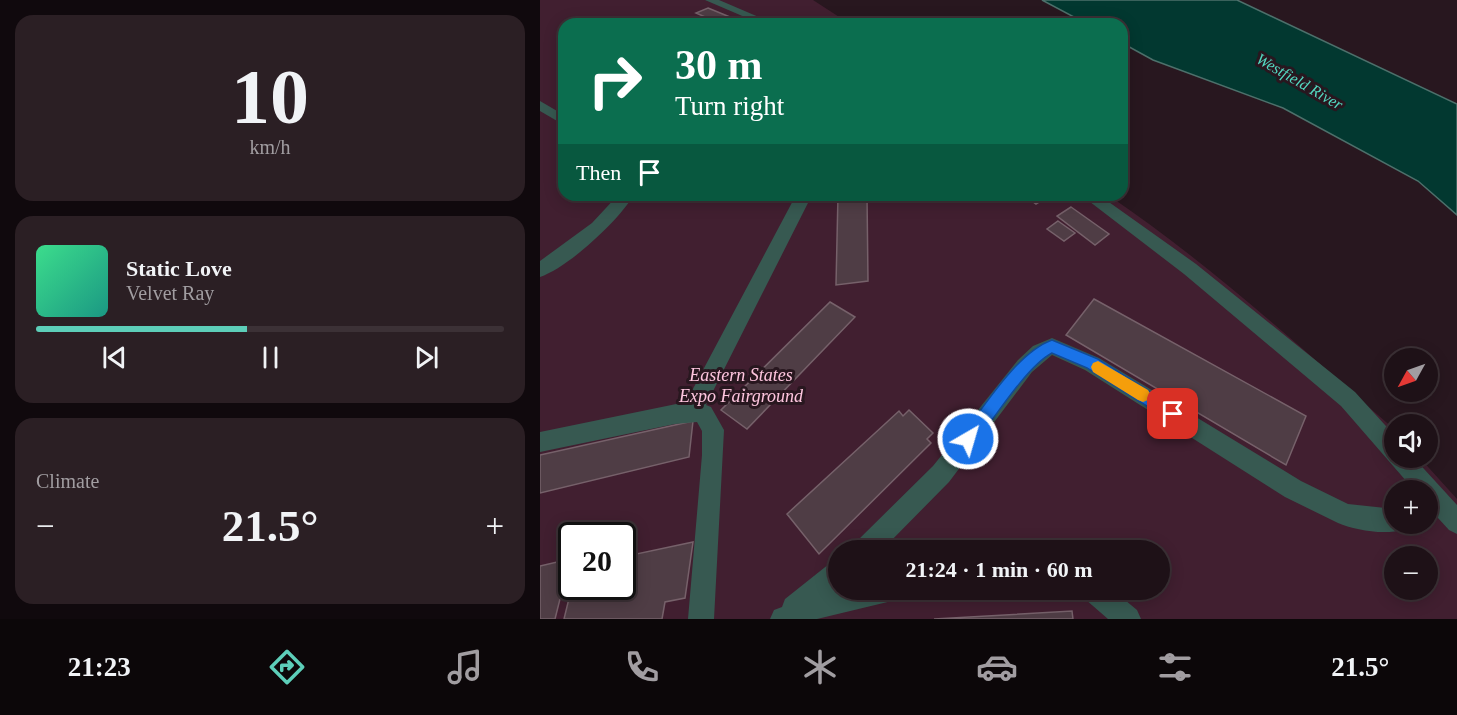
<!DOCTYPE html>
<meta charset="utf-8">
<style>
:root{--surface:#1e1117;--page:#2b1f24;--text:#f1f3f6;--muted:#a19da1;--line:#3c3136;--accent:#5dceb9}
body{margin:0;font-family:Georgia,serif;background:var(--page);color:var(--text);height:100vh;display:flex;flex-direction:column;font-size:22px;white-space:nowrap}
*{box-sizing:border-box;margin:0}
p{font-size:20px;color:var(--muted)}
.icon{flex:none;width:33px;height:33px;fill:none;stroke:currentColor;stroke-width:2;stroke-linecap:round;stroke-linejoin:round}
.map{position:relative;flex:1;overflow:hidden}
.sheet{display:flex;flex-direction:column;gap:15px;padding:15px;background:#10090d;width:540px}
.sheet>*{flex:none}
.banner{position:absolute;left:18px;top:18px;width:570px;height:183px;border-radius:18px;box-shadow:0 3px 15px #0003,0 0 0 2px var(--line);background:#0b6e4f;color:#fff;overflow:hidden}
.needle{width:39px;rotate:230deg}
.fabs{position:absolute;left:844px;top:348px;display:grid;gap:12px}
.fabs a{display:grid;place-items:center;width:54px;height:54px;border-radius:50%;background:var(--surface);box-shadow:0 3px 15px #0003,0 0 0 2px var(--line);font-size:30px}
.speed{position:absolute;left:18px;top:522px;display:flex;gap:12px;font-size:30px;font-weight:700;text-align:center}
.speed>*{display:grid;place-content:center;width:78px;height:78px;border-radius:50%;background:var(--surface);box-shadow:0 3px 15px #0003,0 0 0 2px var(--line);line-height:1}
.speed .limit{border:3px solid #111;border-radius:9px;background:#fff;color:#111}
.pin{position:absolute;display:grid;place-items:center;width:51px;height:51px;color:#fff;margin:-26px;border-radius:12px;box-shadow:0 3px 9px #0006}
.me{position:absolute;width:66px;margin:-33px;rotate:38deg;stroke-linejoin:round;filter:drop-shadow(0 0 4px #0008)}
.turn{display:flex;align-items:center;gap:21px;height:126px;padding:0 18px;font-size:27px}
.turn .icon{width:78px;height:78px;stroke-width:2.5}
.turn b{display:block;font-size:42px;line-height:51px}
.then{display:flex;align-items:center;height:57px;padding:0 18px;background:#0003;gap:12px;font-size:22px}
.big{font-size:45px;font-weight:800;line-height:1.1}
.sheet .tile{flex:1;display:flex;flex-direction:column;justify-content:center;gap:9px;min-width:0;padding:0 21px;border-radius:18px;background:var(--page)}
.sheet .dial{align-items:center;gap:0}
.dial b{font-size:78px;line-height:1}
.song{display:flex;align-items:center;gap:18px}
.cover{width:72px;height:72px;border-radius:9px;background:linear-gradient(135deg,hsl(150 70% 55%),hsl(170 70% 35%))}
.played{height:6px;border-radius:3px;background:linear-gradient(90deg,var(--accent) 45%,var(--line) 45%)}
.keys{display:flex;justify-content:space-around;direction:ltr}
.heat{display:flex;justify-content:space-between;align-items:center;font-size:33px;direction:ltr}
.trip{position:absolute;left:288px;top:540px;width:342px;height:60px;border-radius:30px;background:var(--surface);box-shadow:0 3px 15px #0003,0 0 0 2px var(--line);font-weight:800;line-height:60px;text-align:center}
.tabs{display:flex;height:96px;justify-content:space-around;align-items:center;background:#0c0709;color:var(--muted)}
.tabs .icon{width:42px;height:42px}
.tabs .current{color:var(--accent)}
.tabs b{font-size:27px;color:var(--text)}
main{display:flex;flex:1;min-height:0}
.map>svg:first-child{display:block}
.green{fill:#411f30;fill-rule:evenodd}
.water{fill:#023830;stroke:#4d706b;stroke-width:1.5}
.building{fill:#4f3d45;stroke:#76616a;stroke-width:1.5}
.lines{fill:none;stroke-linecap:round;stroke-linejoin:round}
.minor{fill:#375951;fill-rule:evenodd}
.route{fill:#1a73e8;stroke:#114b97;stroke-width:1.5}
.slow{fill:#f59e0b}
.labels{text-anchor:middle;stroke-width:6;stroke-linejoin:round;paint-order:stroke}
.far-water-label{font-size:16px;font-style:italic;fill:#53d8c0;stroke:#28171f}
.park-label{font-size:18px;font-style:italic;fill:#fec5de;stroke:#28171f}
</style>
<main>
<section class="sheet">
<div class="tile dial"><b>10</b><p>km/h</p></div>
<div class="tile">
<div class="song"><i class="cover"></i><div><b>Static Love</b><p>Velvet Ray</p></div></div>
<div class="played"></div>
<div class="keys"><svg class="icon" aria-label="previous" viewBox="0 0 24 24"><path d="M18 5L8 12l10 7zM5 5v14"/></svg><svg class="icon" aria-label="pause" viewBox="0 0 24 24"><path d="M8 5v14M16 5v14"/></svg><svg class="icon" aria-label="next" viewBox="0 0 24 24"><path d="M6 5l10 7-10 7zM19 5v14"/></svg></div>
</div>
<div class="tile"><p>Climate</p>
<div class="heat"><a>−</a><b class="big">21.5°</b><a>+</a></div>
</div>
</section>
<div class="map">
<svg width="917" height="619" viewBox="0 0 917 619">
<rect width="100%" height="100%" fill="#28171f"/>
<!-- green -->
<path class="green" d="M 0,0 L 273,0 L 310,24 L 24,24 L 24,195 L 568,195 C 670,264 761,348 854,429 L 855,458 L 880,458 L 917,499 L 917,619 L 0,619 ZM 855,490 L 888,490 L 888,524 L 855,524 ZM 32,536 L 82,536 L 82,586 L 32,586 ZM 298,550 L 620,550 L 620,590 L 298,590 ZM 855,556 L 888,556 L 888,590 L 855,590 Z"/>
<!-- water -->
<path class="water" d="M 502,0 L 697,0 L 917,104 L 917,215 L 878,181 L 743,108 L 613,60 L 582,43 L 582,24 L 547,24 Z"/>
<!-- building -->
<path class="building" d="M 168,8 L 207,24 L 181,24 L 156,13 Z
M 298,195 L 327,195 L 328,281 L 296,285 Z
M 484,195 L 510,195 L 496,204 Z
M 531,207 L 569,234 L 555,245 L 517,216 Z
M 518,221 L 535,233 L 524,241 L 507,229 Z
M 554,299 L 766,416 L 746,465 L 526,335 Z
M 290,302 L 315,317 L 207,429 L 181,410 Z
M 369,410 L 393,433 L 387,439 L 391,443 L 279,554 L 247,514 L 359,411 L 363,416 Z
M 153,421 L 149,457 L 0,493 L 0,455 Z
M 153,542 L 145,598 L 125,602 L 122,619 L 24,619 L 32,586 L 82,586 L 82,557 Z
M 30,559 L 15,619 L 0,619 L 0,566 Z
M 532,611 L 533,619 L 394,619 Z"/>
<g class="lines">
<!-- minor -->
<path class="minor" d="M 165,0 L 179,0 L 235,24 L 221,24 Z
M 0,101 L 24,115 L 24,125 L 0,111 Z
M 78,195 L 94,195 C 78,221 29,267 0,277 L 0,261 L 52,223 Z
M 256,195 L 272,195 L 166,405 L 171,407 L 184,430 L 174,619 L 148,619 L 162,455 L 162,431 L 157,422 L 135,424 L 0,452 L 0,432 L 146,402 Z
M 541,195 L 559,195 L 656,264 L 815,392 L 855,436 L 855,458 L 874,458 L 917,505 L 917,534 L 909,530 L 888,507 L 888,490 L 874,490 L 801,406 L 644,274 Z
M 512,338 L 559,358 L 761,481 L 808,504 L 855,509 L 855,524 L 866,524 L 863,529 C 847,536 814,530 798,523 L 745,497 L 545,370 L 512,355 L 492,372 L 409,482 L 342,550 L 314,550 L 317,541 L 393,466 L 478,360 L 493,346 Z
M 298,561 L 298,590 L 363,590 L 360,599 L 277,619 L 230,619 L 234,610 L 242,607 L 245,599 L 289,564 Z
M 541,590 L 573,590 L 597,610 L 601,619 L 568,619 L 545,599 Z"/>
</g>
<!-- route -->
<path class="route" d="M 512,340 L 558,359 L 638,409 L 641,414 L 638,419 L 633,421 L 627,419 L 547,368 L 512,353 C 487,366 453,420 434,445 L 428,447 L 423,445 L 420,439 L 423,434 C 445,405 478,352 512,340 Z"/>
<!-- slow -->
<path class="slow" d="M 558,361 L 608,390 L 611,395 L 608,400 L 603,402 L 598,400 L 553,372 L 551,367 L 553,363 Z"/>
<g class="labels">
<!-- far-water labels -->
<g class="far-water-label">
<text transform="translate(760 81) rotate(30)" y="6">Westfield River</text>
</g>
<!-- park labels -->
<g class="park-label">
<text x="201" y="381">Eastern States<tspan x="201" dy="21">Expo Fairground</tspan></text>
</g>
</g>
</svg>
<div class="fabs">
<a><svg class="needle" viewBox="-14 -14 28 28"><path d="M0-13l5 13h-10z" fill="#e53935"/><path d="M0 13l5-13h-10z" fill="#a19da1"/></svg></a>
<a><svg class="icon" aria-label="sound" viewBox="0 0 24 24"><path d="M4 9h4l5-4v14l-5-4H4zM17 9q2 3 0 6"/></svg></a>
<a>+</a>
<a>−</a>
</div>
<div class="speed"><div class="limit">20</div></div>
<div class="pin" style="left:633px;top:414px;background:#d93025"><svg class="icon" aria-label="arrive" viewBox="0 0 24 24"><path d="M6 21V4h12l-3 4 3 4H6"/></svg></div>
<svg class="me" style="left:428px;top:439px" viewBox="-20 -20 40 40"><circle r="17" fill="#1a73e8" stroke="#fff" stroke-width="3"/><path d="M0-11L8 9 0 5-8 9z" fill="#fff"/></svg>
<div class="trip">21:24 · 1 min · 60 m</div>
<div class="banner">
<div class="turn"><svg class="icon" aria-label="right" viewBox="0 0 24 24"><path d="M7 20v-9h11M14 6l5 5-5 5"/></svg><div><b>30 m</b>Turn right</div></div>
<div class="then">Then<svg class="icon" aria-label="arrive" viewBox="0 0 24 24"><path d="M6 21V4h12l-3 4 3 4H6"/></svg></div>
</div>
</div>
</main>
<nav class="tabs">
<b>21:23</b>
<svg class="icon current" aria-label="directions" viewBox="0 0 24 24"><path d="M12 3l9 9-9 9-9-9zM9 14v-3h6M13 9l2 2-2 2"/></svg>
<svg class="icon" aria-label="music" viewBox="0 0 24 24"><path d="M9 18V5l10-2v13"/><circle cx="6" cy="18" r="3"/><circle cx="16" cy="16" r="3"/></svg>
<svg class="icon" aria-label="phone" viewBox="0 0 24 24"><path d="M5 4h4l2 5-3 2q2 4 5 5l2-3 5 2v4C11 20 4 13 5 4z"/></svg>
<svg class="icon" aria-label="climate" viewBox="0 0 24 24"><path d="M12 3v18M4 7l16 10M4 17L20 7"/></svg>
<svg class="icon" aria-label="car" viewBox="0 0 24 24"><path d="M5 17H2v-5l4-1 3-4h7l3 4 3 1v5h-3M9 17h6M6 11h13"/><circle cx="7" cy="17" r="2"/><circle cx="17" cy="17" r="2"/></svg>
<svg class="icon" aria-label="filters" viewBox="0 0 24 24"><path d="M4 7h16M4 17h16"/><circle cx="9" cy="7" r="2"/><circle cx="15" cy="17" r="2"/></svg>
<b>21.5°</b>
</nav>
